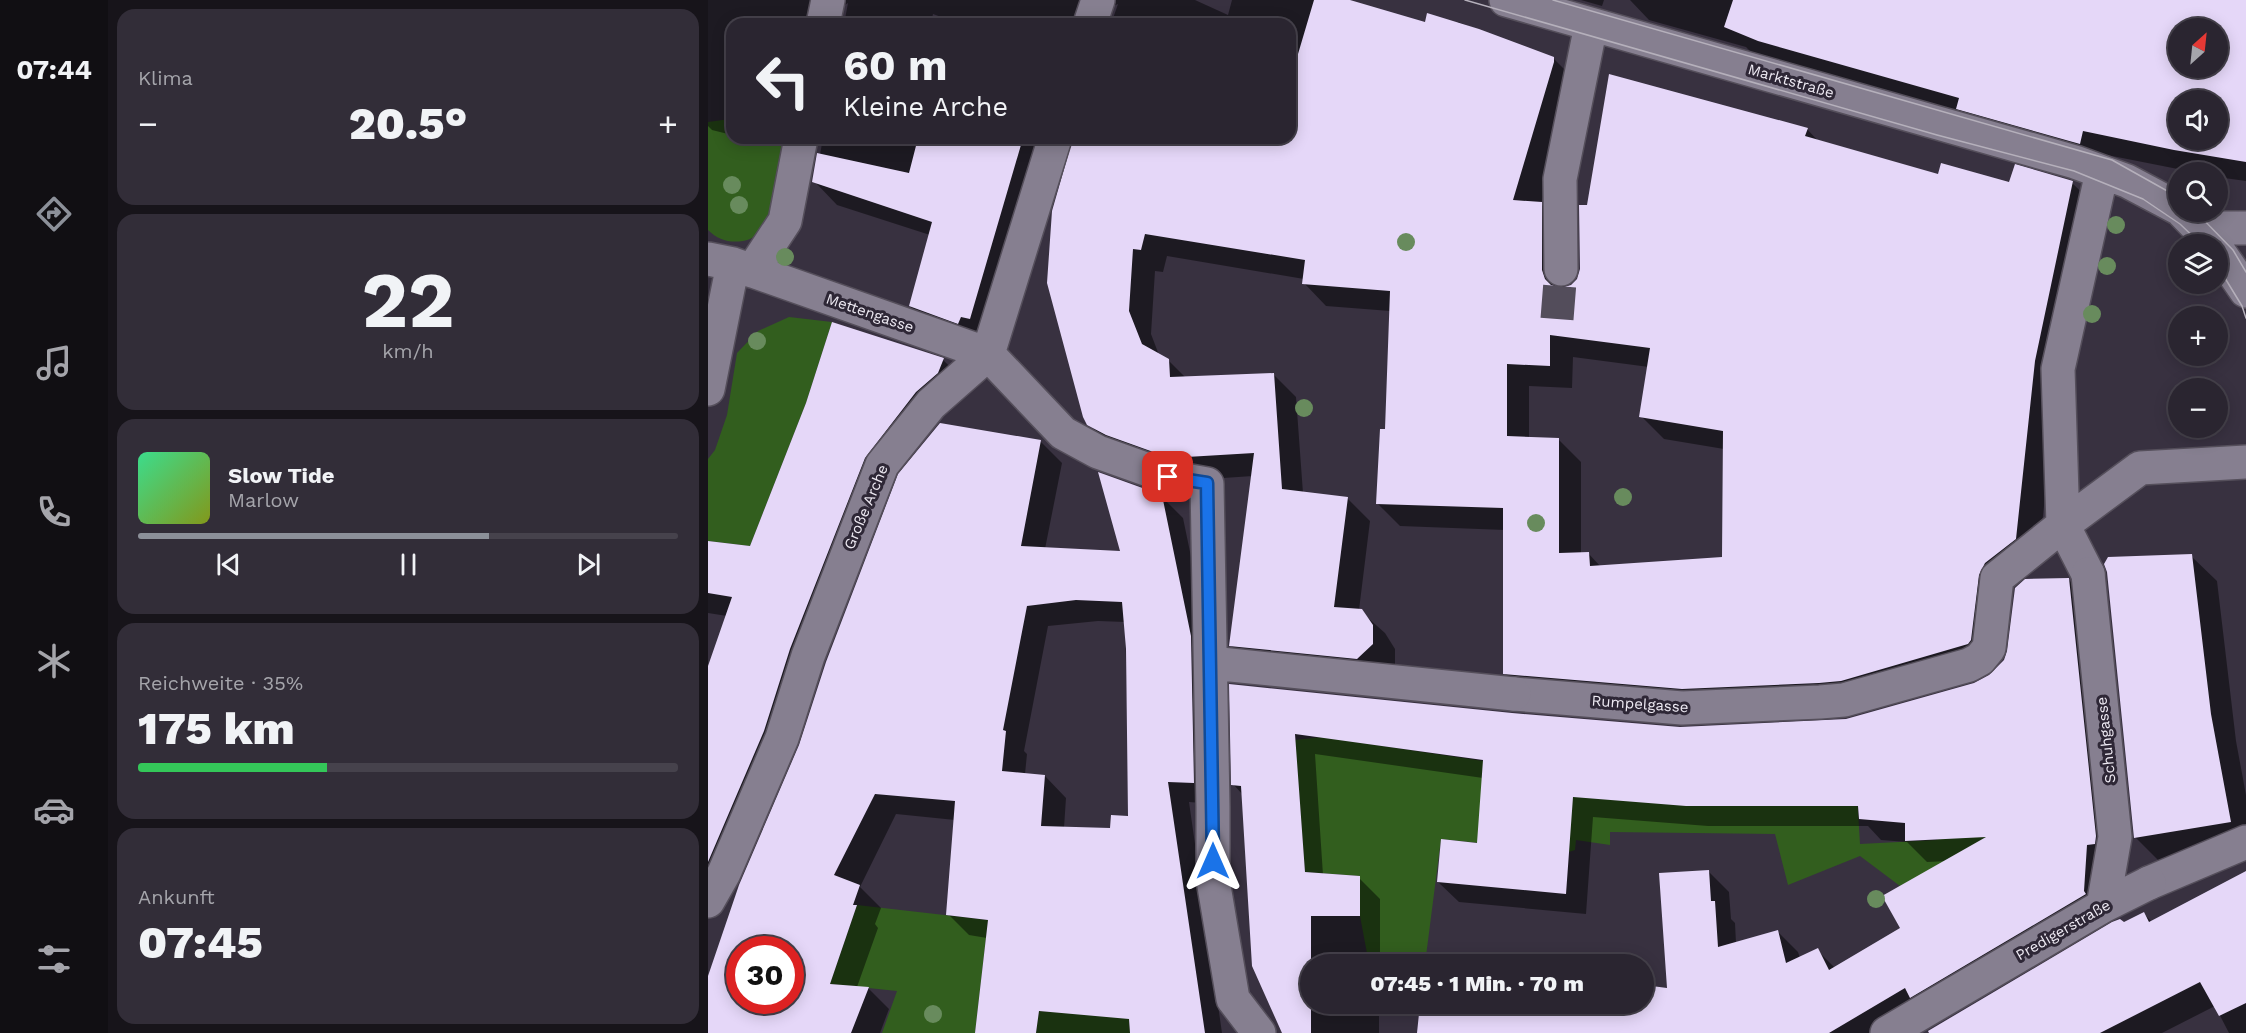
<!DOCTYPE html>
<html lang="de">
<meta charset="utf-8">
<style>
:root{--surface:#2a2530;--page:#322d38;--text:#f1f3f6;--muted:#a5a5ab;--line:#46424c;--accent:#8c9099}
body{margin:0;font-family:"Work Sans",sans-serif;background:var(--page);color:var(--text);height:100vh;display:flex;flex-direction:column;font-size:22px;white-space:nowrap}
*{box-sizing:border-box;margin:0}
p{font-size:20px;color:var(--muted)}
.icon{flex:none;width:33px;height:33px;fill:none;stroke:currentColor;stroke-width:2;stroke-linecap:round;stroke-linejoin:round}
.map{position:relative;flex:1;overflow:hidden}
.sheet{display:flex;flex-direction:column;gap:9px;padding:9px;background:#17141a;width:600px}
.sheet>*{flex:none}
.hud{position:absolute;left:18px;top:18px;width:570px;height:126px;border-radius:18px;box-shadow:0 3px 15px #0003,0 0 0 2px var(--line);background:#2a2530;color:var(--text);overflow:hidden}
.needle{width:39px;rotate:27deg}
.tools{position:absolute;left:1460px;top:18px;display:grid;gap:12px}
.tools a{display:grid;place-items:center;width:60px;height:60px;border-radius:50%;background:var(--surface);box-shadow:0 3px 15px #0003,0 0 0 2px var(--line);font-size:30px}
.speed{position:absolute;left:18px;top:936px;display:flex;gap:12px;font-size:30px;font-weight:700;text-align:center}
.speed>*{display:grid;place-content:center;width:78px;height:78px;border-radius:50%;background:var(--surface);box-shadow:0 3px 15px #0003,0 0 0 2px var(--line);line-height:1}
.speed .limit{border:9px solid #d22;background:#fff;color:#111}
.pin{position:absolute;display:grid;place-items:center;width:51px;height:51px;color:#fff;margin:-26px;border-radius:12px;box-shadow:0 3px 9px #0006}
.me{position:absolute;width:66px;margin:-33px;rotate:0deg;stroke-linejoin:round;filter:drop-shadow(0 0 4px #0008)}
.turn{display:flex;align-items:center;gap:21px;height:126px;padding:0 18px;font-size:27px}
.turn .icon{width:78px;height:78px;stroke-width:2.5}
.turn b{display:block;font-size:42px;line-height:51px}
.big{font-size:45px;font-weight:800;line-height:1.1}
.sheet .tile{flex:1;display:flex;flex-direction:column;justify-content:center;gap:9px;min-width:0;padding:0 21px;border-radius:18px;background:var(--page)}
.sheet .dial{align-items:center;gap:0}
.dial b{font-size:78px;line-height:1}
.song{display:flex;align-items:center;gap:18px}
.cover{width:72px;height:72px;border-radius:9px;background:linear-gradient(135deg,hsl(150 70% 55%),hsl(70 70% 35%))}
.played{height:6px;border-radius:3px;background:linear-gradient(90deg,var(--accent) 65%,var(--line) 65%)}
.keys{display:flex;justify-content:space-around;direction:ltr}
.heat{display:flex;justify-content:space-between;align-items:center;font-size:33px;direction:ltr}
.charge{height:9px;border-radius:4px;background:linear-gradient(90deg,#34c759 35%,var(--line) 0)}
.trip{position:absolute;left:592px;top:954px;width:354px;height:60px;border-radius:30px;background:var(--surface);box-shadow:0 3px 15px #0003,0 0 0 2px var(--line);font-weight:800;line-height:60px;text-align:center}
main{display:flex;flex:1;min-height:0}
.dock{display:flex;flex-direction:column;width:108px;justify-content:space-around;align-items:center;background:#110f13;color:var(--muted)}
.dock .icon{width:42px;height:42px}
.dock .active{color:var(--accent)}
.dock b{font-size:27px;color:var(--text)}
.map>svg:first-child{display:block}
.green{fill:#325e1e}
.shadow{fill:#0007;fill-rule:evenodd}
.building{fill:#e5d7f8;fill-rule:evenodd}
.lines{fill:none;stroke-linecap:round;stroke-linejoin:round}
.pedestrian-tunnel{stroke:#534d5b;stroke-width:33;stroke-dasharray:33 16;stroke-linecap:butt}
.pedestrian-casing{stroke:#554f5b;stroke-width:36}
.minor-casing{stroke:#554f5b;stroke-width:36}
.pedestrian{stroke:#867f90;stroke-width:33}
.minor{stroke:#867f90;stroke-width:33}
.tram{stroke:#b5b0bb;stroke-width:1.5}
.tree{fill:#688b5d}
.route-casing{stroke:#114b97;stroke-width:15}
.route{stroke:#1a73e8;stroke-width:10}
.labels{text-anchor:middle;stroke-width:6;stroke-linejoin:round;paint-order:stroke}
.street-label{font-size:15px;fill:#eeeaf3;stroke:#2e2736}
</style>
<main>
<nav class="dock">
<b>07:44</b>
<svg class="icon active" aria-label="directions" viewBox="0 0 24 24"><path d="M12 3l9 9-9 9-9-9zM9 14v-3h6M13 9l2 2-2 2"/></svg>
<svg class="icon" aria-label="music" viewBox="0 0 24 24"><path d="M9 18V5l10-2v13"/><circle cx="6" cy="18" r="3"/><circle cx="16" cy="16" r="3"/></svg>
<svg class="icon" aria-label="phone" viewBox="0 0 24 24"><path d="M5 4h4l2 5-3 2q2 4 5 5l2-3 5 2v4C11 20 4 13 5 4z"/></svg>
<svg class="icon" aria-label="climate" viewBox="0 0 24 24"><path d="M12 3v18M4 7l16 10M4 17L20 7"/></svg>
<svg class="icon" aria-label="car" viewBox="0 0 24 24"><path d="M5 17H2v-5l4-1 3-4h7l3 4 3 1v5h-3M9 17h6M6 11h13"/><circle cx="7" cy="17" r="2"/><circle cx="17" cy="17" r="2"/></svg>
<svg class="icon" aria-label="filters" viewBox="0 0 24 24"><path d="M4 7h16M4 17h16"/><circle cx="9" cy="7" r="2"/><circle cx="15" cy="17" r="2"/></svg>
</nav>
<section class="sheet">
<div class="tile"><p>Klima</p>
<div class="heat"><a>−</a><b class="big">20.5°</b><a>+</a></div>
</div>
<div class="tile dial"><b>22</b><p>km/h</p></div>
<div class="tile">
<div class="song"><i class="cover"></i><div><b>Slow Tide</b><p>Marlow</p></div></div>
<div class="played"></div>
<div class="keys"><svg class="icon" aria-label="previous" viewBox="0 0 24 24"><path d="M18 5L8 12l10 7zM5 5v14"/></svg><svg class="icon" aria-label="pause" viewBox="0 0 24 24"><path d="M8 5v14M16 5v14"/></svg><svg class="icon" aria-label="next" viewBox="0 0 24 24"><path d="M6 5l10 7-10 7zM19 5v14"/></svg></div>
</div>
<div class="tile"><p>Reichweite · 35%</p><b class="big">175 km</b><div class="charge"></div></div>
<div class="tile"><p>Ankunft</p><b class="big">07:45</b></div>
</section>
<div class="map">
<svg width="1538" height="1033" viewBox="0 0 1538 1033">
<rect width="100%" height="100%" fill="#383140"/>
<!-- green -->
<path class="green" d="M 24,109 L 24,138 L 74,138 C 70,168 72,234 35,241 C 21,243 10,240 0,230 L 0,122 L 22,119 Z
M 81,317 L 124,322 L 98,403 L 42,546 L 0,541 L 0,459 L 7,450 L 19,415 L 29,353 L 50,331 Z
M 614,737 L 775,761 L 1146,744 L 1152,844 L 1229,840 L 1225,794 L 1320,817 L 1192,886 L 1152,856 L 1080,885 L 1067,834 L 902,832 L 902,845 L 868,840 L 867,850 L 861,852 L 733,839 L 717,964 L 661,964 L 652,916 L 652,876 L 597,872 L 587,740 Z
M 149,905 L 280,920 L 267,1033 L 174,1033 L 189,991 L 122,984 Z
M 414,930 L 422,1033 L 328,1033 L 331,1011 L 361,1013 Z"/>
<!-- shadow -->
<path class="shadow" d="M 0,0 L 487,0 L 520,15 L 524,0 L 637,0 L 718,23 L 749,24 L 750,22 L 845,58 L 868,81 L 833,204 L 856,226 L 856,288 L 864,286 L 870,279 L 873,270 L 880,207 L 1099,129 L 1111,142 L 1231,176 L 1302,183 L 1364,183 L 1387,205 L 1349,385 L 1330,562 L 1300,586 L 1285,663 L 1156,704 L 819,696 L 796,673 L 797,530 L 692,526 L 669,503 L 679,430 L 682,311 L 618,306 L 596,283 L 596,279 L 459,256 L 455,272 L 447,271 L 443,334 L 451,355 L 460,360 L 478,378 L 565,374 L 588,397 L 595,493 L 639,498 L 662,521 L 651,610 L 677,633 L 687,649 L 687,667 L 545,668 L 522,645 L 545,476 L 486,480 L 404,447 L 381,424 L 367,138 L 582,138 L 582,24 L 403,24 L 410,4 L 401,8 L 392,24 L 252,24 L 225,14 L 223,24 L 136,24 L 140,3 L 129,10 L 123,24 L 24,24 L 24,135 L 4,130 L 0,126 ZM 865,357 L 941,367 L 933,416 L 956,439 L 1016,449 L 1015,559 L 893,567 L 880,553 L 873,554 L 873,462 L 850,439 L 821,438 L 821,386 L 864,388 Z
M 873,0 L 896,0 L 894,6 Z
M 922,0 L 1538,0 L 1538,181 L 1509,177 L 1509,172 L 1485,172 L 1399,155 L 1397,168 L 1076,65 L 1043,52 L 1038,47 L 941,20 ZM 1470,28 L 1509,28 L 1509,68 L 1470,68 ZM 1470,100 L 1509,100 L 1509,140 L 1470,140 Z
M 115,138 L 344,138 L 285,341 L 225,328 L 202,306 L 222,235 L 129,205 L 107,182 Z
M 235,360 L 259,383 L 180,482 L 0,917 L 0,671 L 19,616 L 0,613 L 0,543 L 43,548 Z
M 232,425 L 333,442 L 354,463 L 337,549 L 414,553 L 453,496 L 475,518 L 504,658 L 506,804 L 481,802 L 514,1033 L 268,1033 L 279,938 L 261,935 L 240,914 L 247,820 L 188,814 L 152,887 L 173,908 L 167,924 L 170,928 L 149,987 L 160,988 L 181,1009 L 172,1033 L 0,1033 L 0,981 ZM 390,621 L 417,622 L 422,818 L 403,830 L 356,828 L 358,798 L 337,776 L 317,774 L 319,754 L 316,751 L 340,626 ZM 32,950 L 82,950 L 82,1000 L 32,1000 Z
M 1483,556 L 1509,581 L 1528,741 L 1538,795 L 1538,849 L 1452,862 L 1427,837 Z
M 1360,579 L 1381,600 L 1396,913 L 1177,1033 L 711,1033 L 714,1004 L 936,1004 L 936,989 L 960,991 L 1000,871 L 1021,892 L 1023,919 L 1027,923 L 1028,943 L 1069,931 L 1090,952 L 1092,958 L 1109,950 L 1127,968 L 1194,928 L 1240,861 L 1219,862 L 1199,842 L 1173,840 L 1160,826 L 1000,826 L 885,817 L 878,914 L 751,902 L 730,882 L 770,844 L 775,778 L 607,754 L 615,875 L 651,878 L 672,899 L 672,964 L 603,964 L 603,1004 L 671,1004 L 671,1033 L 576,1033 L 535,795 L 525,784 L 523,685 L 804,714 L 972,728 L 1138,720 L 1267,684 L 1282,677 L 1297,661 Z
M 1538,873 L 1538,1033 L 1521,1033 L 1507,1006 L 1454,1033 L 1222,1033 L 1436,914 L 1444,922 Z
M 719,960 L 757,964 L 718,964 Z"/>
<!-- building -->
<path class="building" d="M 606,0 L 642,0 L 717,22 L 719,13 L 771,29 L 846,57 L 846,62 L 805,200 L 834,202 L 834,270 L 837,279 L 843,285 L 853,288 L 863,285 L 869,279 L 872,269 L 871,205 L 879,205 L 901,74 L 1100,128 L 1097,136 L 1230,174 L 1233,163 L 1301,182 L 1307,164 L 1365,181 L 1327,361 L 1308,539 L 1277,563 L 1271,575 L 1263,640 L 1260,644 L 1133,681 L 1111,683 L 974,689 L 795,674 L 795,508 L 668,504 L 672,429 L 677,429 L 682,291 L 594,284 L 597,260 L 437,234 L 433,250 L 425,249 L 421,311 L 434,344 L 461,359 L 462,377 L 566,373 L 574,489 L 640,497 L 626,607 L 654,609 L 665,625 L 665,644 L 649,659 L 521,646 L 546,453 L 462,458 L 398,435 L 379,425 L 375,417 L 339,283 L 344,211 L 365,138 L 582,138 L 582,81 ZM 842,335 L 942,348 L 931,417 L 1015,431 L 1014,557 L 882,566 L 881,552 L 851,553 L 851,438 L 799,436 L 799,364 L 842,366 Z
M 1025,0 L 1538,0 L 1538,162 L 1466,150 L 1375,131 L 1372,144 L 1248,109 L 1251,98 L 1050,41 L 1016,27 ZM 1470,28 L 1509,28 L 1509,68 L 1470,68 ZM 1470,100 L 1509,100 L 1509,140 L 1470,140 Z
M 210,138 L 315,138 L 262,319 L 253,317 L 250,324 L 201,306 L 224,222 L 104,182 L 109,153 L 201,173 Z
M 124,322 L 236,358 L 230,373 L 208,392 L 157,458 L 82,649 L 56,731 L 0,862 L 0,666 L 24,597 L 0,593 L 0,541 L 42,546 L 98,403 Z
M 232,423 L 333,440 L 313,546 L 412,551 L 390,472 L 454,495 L 483,636 L 486,783 L 460,782 L 497,1033 L 422,1033 L 421,1019 L 331,1011 L 328,1033 L 267,1033 L 280,920 L 238,915 L 247,801 L 167,794 L 126,875 L 152,885 L 145,905 L 149,905 L 122,984 L 161,987 L 143,1033 L 0,1033 L 0,976 L 31,885 L 91,745 L 118,662 L 190,474 ZM 368,600 L 414,602 L 418,649 L 420,816 L 403,815 L 402,828 L 333,826 L 337,775 L 294,771 L 298,731 L 295,730 L 319,606 ZM 32,950 L 82,950 L 82,1000 L 32,1000 Z
M 1484,554 L 1503,714 L 1523,822 L 1426,838 L 1399,572 L 1396,564 L 1400,557 Z
M 1361,578 L 1388,836 L 1387,844 L 1379,845 L 1376,891 L 1378,894 L 1202,998 L 1197,988 L 1121,1033 L 709,1033 L 712,1004 L 936,1004 L 936,985 L 959,988 L 951,873 L 1001,870 L 1003,901 L 1007,901 L 1010,947 L 1070,930 L 1078,963 L 1110,948 L 1121,970 L 1192,928 L 1174,896 L 1278,837 L 1197,841 L 1197,823 L 1151,819 L 1150,806 L 978,806 L 865,797 L 858,894 L 729,882 L 733,839 L 769,843 L 775,760 L 587,734 L 597,872 L 652,876 L 652,916 L 603,916 L 603,1033 L 574,1033 L 544,966 L 533,786 L 523,785 L 521,684 L 804,713 L 972,727 L 1138,719 L 1266,683 L 1281,675 L 1296,660 L 1299,651 L 1307,588 L 1317,579 Z
M 1538,871 L 1538,1003 L 1511,1016 L 1492,982 L 1392,1033 L 1221,1033 L 1220,1031 L 1404,922 L 1412,919 L 1416,922 L 1436,912 L 1441,922 Z
M 717,958 L 756,963 L 771,964 L 717,964 Z"/>
<g class="lines">
<!-- pedestrian-tunnel -->
<path class="pedestrian-tunnel" d="M 849,319 L 853,269"/>
<defs>
<path id="pedestrian" d="M 798,0 L 1367,162 L 1419,181 L 1470,208
M 115,24 L 120,0
M 382,24 L 390,0
M 1475,212 L 1506,244
M 1498,235 L 1505,228 L 1538,228
M 1509,249 L 1538,291
M 0,259 L 25,264 L 280,354 L 355,433 L 390,452 L 460,477
M 853,269 L 852,179 L 883,25
M 44,271 L 77,221 L 93,138
M 0,389 L 25,264
M 1380,574 L 1355,525 L 1350,369 L 1394,172
M 806,694 L 974,708 L 1112,702 L 1136,700 L 1261,665 L 1272,659 L 1281,648 L 1289,578 L 1355,525 L 1432,468 L 1538,462
M 1441,883 L 1538,842
M 0,901 L 16,873 L 74,738 L 100,656 L 174,465 L 223,404 L 280,354 L 347,138"/>
<path id="minor" d="M 460,477 L 499,484 L 505,807 L 505,880 L 525,999 L 551,1033
M 1380,574 L 1407,837 L 1395,906
M 503,663 L 806,694
M 1179,1033 L 1395,906 L 1441,883"/>
</defs>
<!-- pedestrian casing -->
<use href="#pedestrian" class="pedestrian-casing"/>
<!-- minor casing -->
<use href="#minor" class="minor-casing"/>
<!-- pedestrian -->
<use href="#pedestrian" class="pedestrian"/>
<!-- minor -->
<use href="#minor" class="minor"/>
<!-- tram -->
<path class="tram" d="M 757,0 L 1229,135 L 1366,171 L 1435,199 L 1472,224 L 1493,244
M 845,0 L 1404,160 L 1470,197
M 1488,212 L 1525,250 L 1538,272
M 1509,265 L 1534,306 L 1538,318"/>
</g>
<!-- trees -->
<g class="tree">
<circle cx="24" cy="185" r="9"/>
<circle cx="31" cy="205" r="9"/>
<circle cx="1408" cy="225" r="9"/>
<circle cx="698" cy="242" r="9"/>
<circle cx="77" cy="257" r="9"/>
<circle cx="1399" cy="266" r="9"/>
<circle cx="1384" cy="314" r="9"/>
<circle cx="49" cy="341" r="9"/>
<circle cx="596" cy="408" r="9"/>
<circle cx="915" cy="497" r="9"/>
<circle cx="828" cy="523" r="9"/>
<circle cx="1168" cy="899" r="9"/>
<circle cx="225" cy="1014" r="9"/>
</g>
<g class="lines">
<defs>
<path id="route" d="M 460,477 L 499,483 L 505,861"/>
</defs>
<!-- route casing -->
<use href="#route" class="route-casing"/>
<!-- route -->
<use href="#route" class="route"/>
</g>
<g class="labels">
<!-- street labels -->
<g class="street-label">
<text transform="translate(1083 81) rotate(16)" y="5">Marktstraße</text>
<text transform="translate(162 313) rotate(19)" y="5">Mettengasse</text>
<text transform="translate(158 507) rotate(-67)" y="5">Große Arche</text>
<text transform="translate(932 704) rotate(4)" y="5">Rumpelgasse</text>
<text transform="translate(1398 740) rotate(-96)" y="5">Schuhgasse</text>
<text transform="translate(1355 930) rotate(-30)" y="5">Predigerstraße</text>
</g>
</g>
</svg>
<div class="tools">
<a><svg class="needle" viewBox="-14 -14 28 28"><path d="M0-13l5 13h-10z" fill="#e53935"/><path d="M0 13l5-13h-10z" fill="#a5a5ab"/></svg></a>
<a><svg class="icon" aria-label="sound" viewBox="0 0 24 24"><path d="M4 9h4l5-4v14l-5-4H4zM17 9q2 3 0 6"/></svg></a>
<a><svg class="icon" aria-label="search" viewBox="0 0 24 24"><circle cx="10" cy="10" r="6"/><path d="M15 15l6 6"/></svg></a>
<a><svg class="icon" aria-label="layers" viewBox="0 0 24 24"><path d="M12 4l9 5-9 5-9-5zM3 14l9 5 9-5"/></svg></a>
<a>+</a>
<a>−</a>
</div>
<div class="speed"><div class="limit">30</div></div>
<div class="pin" style="left:460px;top:477px;background:#d93025"><svg class="icon" aria-label="arrive" viewBox="0 0 24 24"><path d="M6 21V4h12l-3 4 3 4H6"/></svg></div>
<svg class="me" style="left:505px;top:861px" viewBox="-20 -20 40 40"><path d="M0-17L14 15 0 8-14 15z" fill="#1a73e8" stroke="#fff" stroke-width="4"/></svg>
<div class="trip">07:45 · 1 Min. · 70 m</div>
<div class="hud">
<div class="turn"><svg class="icon" aria-label="left" viewBox="0 0 24 24"><path d="M17 20v-9H6M10 6l-5 5 5 5"/></svg><div><b>60 m</b>Kleine Arche</div></div>
</div>
</div>
</main>
